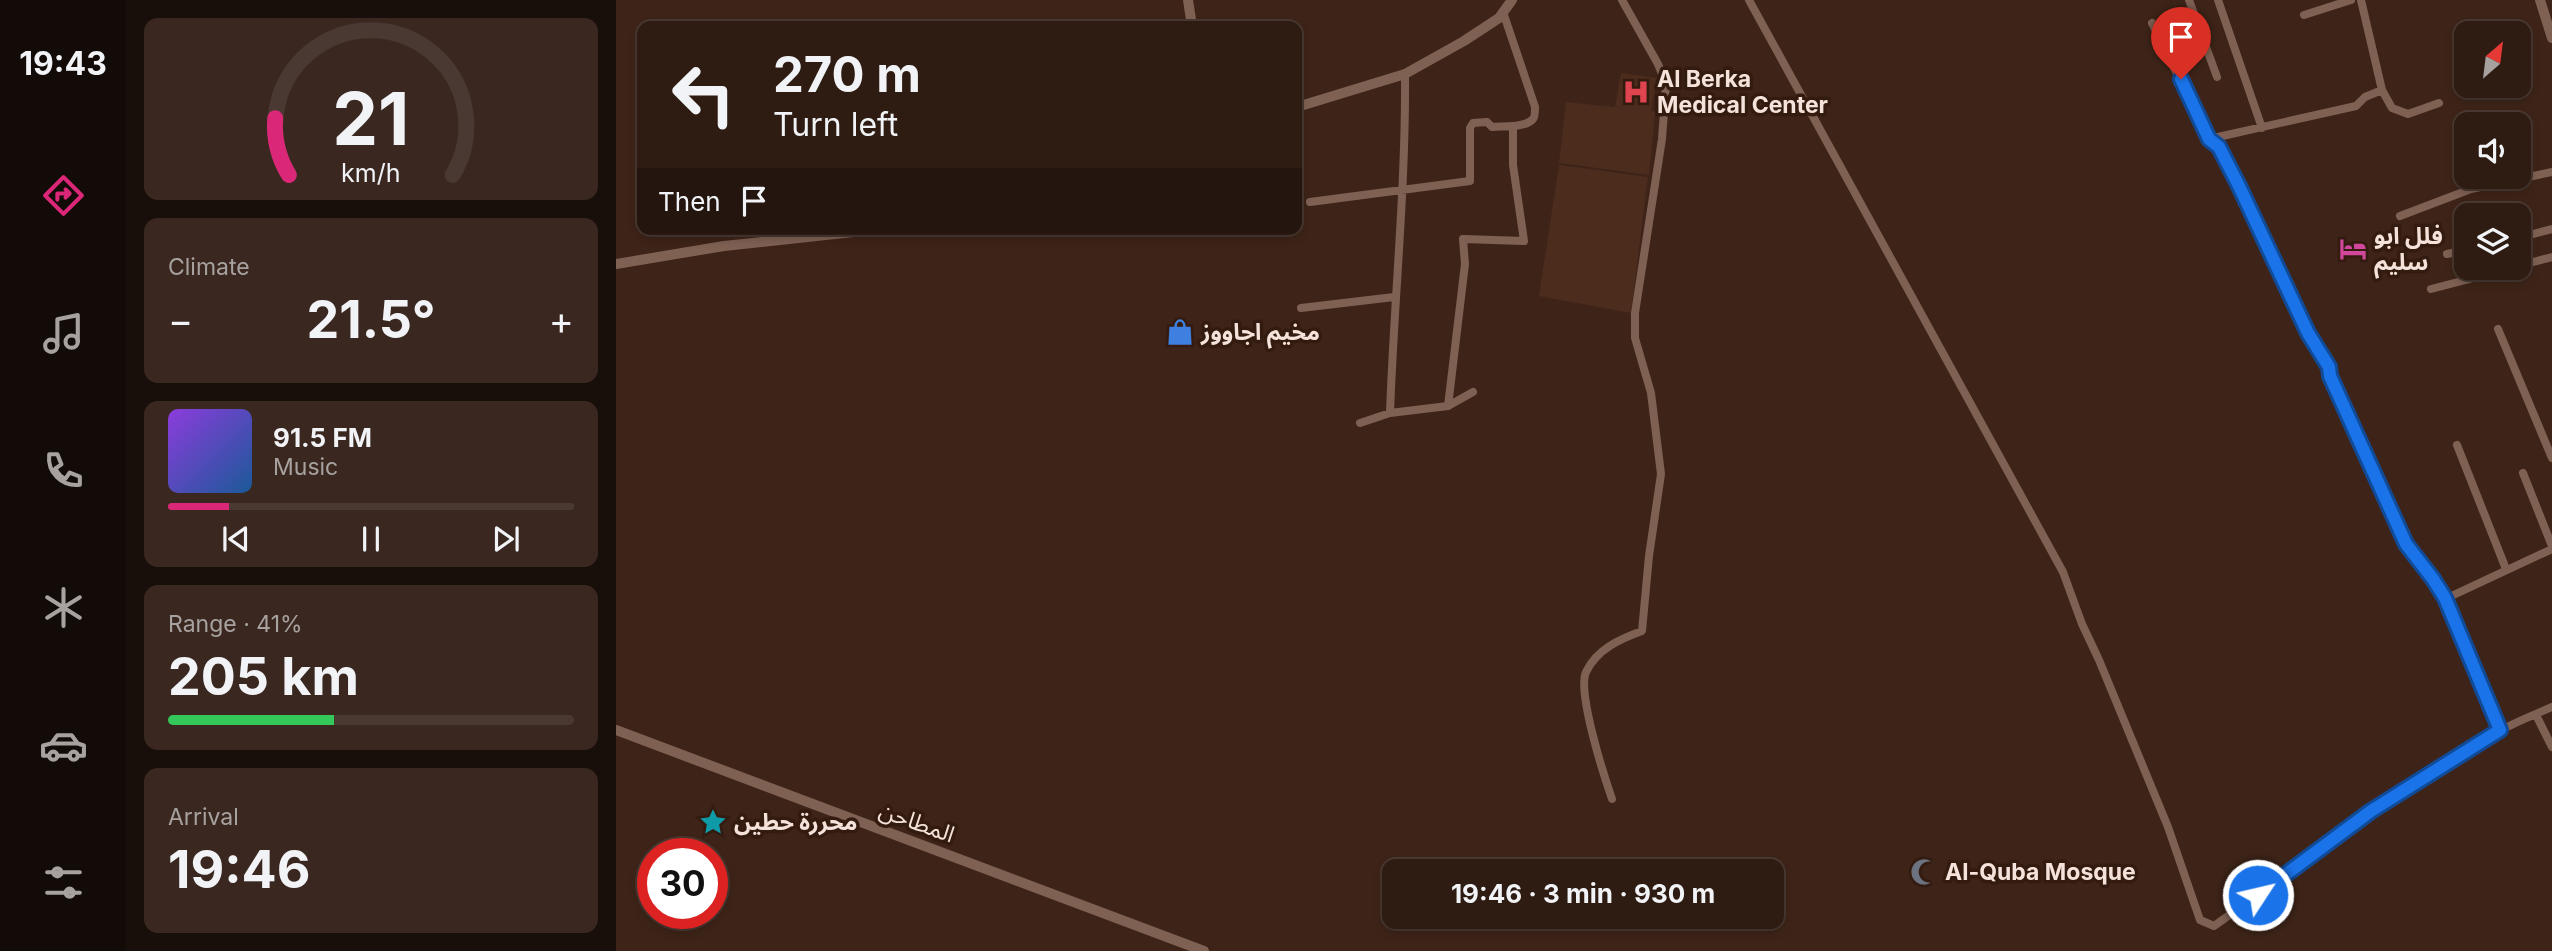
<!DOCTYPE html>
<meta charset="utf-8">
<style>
:root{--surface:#2e1b12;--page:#3a2820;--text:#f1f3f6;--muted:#a7a19f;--line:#493932;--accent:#db2777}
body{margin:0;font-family:Inter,"Noto Sans Arabic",sans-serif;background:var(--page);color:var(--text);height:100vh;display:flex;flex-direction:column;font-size:26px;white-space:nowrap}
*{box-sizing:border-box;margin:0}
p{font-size:23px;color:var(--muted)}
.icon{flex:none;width:38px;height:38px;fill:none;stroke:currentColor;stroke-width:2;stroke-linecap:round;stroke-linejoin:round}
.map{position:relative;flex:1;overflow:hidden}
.panel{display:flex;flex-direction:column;gap:18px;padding:18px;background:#190f0a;width:490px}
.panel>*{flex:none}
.top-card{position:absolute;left:21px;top:21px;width:665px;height:214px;border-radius:14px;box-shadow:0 4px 10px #0003,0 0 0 2px var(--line);background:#2e1b12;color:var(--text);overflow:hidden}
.needle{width:46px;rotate:28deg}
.tools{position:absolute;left:1838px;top:21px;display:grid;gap:14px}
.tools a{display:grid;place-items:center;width:77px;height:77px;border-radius:14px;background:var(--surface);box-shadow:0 4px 10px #0003,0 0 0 2px var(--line);font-size:35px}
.speed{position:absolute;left:21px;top:838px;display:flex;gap:14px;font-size:35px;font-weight:700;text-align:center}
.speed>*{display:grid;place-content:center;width:91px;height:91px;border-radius:50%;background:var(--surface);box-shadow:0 4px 10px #0003,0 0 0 2px var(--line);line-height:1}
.speed .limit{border:10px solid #d22;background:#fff;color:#111}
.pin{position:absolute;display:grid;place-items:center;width:60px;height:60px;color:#fff;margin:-72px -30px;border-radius:50% 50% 50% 0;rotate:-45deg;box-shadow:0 0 7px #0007}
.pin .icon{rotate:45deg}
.me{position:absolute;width:77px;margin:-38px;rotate:55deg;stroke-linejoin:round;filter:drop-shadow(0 0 5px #0008)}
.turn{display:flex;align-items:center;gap:24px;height:147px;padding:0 21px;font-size:32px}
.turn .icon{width:91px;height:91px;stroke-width:2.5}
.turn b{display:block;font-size:49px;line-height:60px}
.then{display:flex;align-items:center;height:66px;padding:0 21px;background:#0003;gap:14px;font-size:26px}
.big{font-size:52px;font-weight:700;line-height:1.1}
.panel .card{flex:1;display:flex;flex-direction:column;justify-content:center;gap:10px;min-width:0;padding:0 24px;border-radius:14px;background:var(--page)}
.panel .dial{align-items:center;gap:0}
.dial svg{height:182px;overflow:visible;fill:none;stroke:var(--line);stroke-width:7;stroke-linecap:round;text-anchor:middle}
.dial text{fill:var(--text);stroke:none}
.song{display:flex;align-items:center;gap:21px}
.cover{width:84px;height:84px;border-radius:10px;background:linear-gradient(135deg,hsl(270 70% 55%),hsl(210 70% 35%))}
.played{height:7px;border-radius:4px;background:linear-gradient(90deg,var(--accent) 15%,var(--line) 15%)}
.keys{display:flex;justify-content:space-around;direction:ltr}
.heat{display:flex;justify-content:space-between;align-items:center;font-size:38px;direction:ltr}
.charge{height:10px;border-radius:5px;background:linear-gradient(90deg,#34c759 41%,var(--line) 0)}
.trip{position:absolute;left:766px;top:859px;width:402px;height:70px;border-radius:14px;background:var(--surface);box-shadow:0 4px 10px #0003,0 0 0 2px var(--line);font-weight:700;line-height:70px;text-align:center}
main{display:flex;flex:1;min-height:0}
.tab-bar{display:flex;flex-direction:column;width:126px;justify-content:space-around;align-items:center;background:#120b07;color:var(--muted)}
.tab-bar .icon{width:49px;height:49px}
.tab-bar .active{color:var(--accent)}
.tab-bar b{font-size:32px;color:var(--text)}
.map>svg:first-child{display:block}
.built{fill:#4c2c1d}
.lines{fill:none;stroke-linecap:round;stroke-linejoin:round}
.minor{stroke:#7f6153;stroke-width:8}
.tertiary{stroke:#7f6153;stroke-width:10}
.secondary{stroke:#7f6153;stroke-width:10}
.route-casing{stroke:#114b97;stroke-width:18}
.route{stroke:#1a73e8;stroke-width:12}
.labels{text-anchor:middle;stroke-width:7;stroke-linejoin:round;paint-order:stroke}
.poi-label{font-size:23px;font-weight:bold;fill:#f5e3db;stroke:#341b0f;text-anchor:start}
.street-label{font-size:23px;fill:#f5e3db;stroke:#341b0f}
</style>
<main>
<nav class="tab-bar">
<b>19:43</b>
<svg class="icon active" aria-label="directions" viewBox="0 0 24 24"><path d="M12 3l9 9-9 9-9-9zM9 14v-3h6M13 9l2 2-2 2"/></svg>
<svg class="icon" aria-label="music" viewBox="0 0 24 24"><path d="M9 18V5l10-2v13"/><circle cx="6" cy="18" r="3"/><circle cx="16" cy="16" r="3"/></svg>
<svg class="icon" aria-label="phone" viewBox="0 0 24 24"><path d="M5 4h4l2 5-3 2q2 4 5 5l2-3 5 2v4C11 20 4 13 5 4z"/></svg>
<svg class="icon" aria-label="climate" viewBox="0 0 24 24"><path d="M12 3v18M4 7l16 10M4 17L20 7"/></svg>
<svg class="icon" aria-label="car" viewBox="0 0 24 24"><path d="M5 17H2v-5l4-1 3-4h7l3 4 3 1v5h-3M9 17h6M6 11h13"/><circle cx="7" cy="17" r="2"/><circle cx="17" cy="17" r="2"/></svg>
<svg class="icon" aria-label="filters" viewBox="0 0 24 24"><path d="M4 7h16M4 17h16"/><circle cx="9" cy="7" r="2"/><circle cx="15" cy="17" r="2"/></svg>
</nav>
<section class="panel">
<div class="card dial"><svg viewBox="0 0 100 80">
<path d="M14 69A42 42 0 1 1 86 69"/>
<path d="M14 69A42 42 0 0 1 8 44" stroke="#db2777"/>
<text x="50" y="56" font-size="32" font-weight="700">21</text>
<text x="50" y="72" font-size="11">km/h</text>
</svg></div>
<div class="card"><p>Climate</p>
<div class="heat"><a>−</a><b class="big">21.5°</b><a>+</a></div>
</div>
<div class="card">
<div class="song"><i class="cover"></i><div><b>91.5 FM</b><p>Music</p></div></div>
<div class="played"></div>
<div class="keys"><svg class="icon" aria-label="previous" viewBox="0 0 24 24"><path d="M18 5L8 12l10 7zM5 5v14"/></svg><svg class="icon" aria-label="pause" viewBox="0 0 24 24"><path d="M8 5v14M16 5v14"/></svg><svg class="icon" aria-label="next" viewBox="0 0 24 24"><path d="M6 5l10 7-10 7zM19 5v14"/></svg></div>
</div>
<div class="card"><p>Range · 41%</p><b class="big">205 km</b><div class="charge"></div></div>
<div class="card"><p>Arrival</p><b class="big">19:46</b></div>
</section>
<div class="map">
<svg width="1936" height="951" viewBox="0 0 1936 951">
<rect width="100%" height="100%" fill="#3e2418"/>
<!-- built -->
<path class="built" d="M 1005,73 L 1041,78 L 1035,111 L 1039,112 L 1033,175 L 943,163 L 950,102 L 1006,108 L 999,107 Z
M 943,165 L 1032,177 L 1015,313 L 923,296 Z"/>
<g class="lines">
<!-- minor -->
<path class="minor" d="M 1133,0 L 1447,572 L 1466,624 L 1483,660 L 1552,827 L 1584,920 L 1598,926 C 1692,860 1782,788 1882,732 C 1899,722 1918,715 1936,707
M 1573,0 L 1601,77
M 1602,0 L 1646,128
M 1745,0 L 1766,90 L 1776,108 L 1792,114 L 1823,103
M 1688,15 L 1735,0
M 1536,23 L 1593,139 L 1603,147 L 1623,186 L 1692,333 L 1713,367 L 1714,376 L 1790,544 L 1817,579 L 1829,599 L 1884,730
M 1593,139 L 1740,106 L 1749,97 L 1766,90
M 694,202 L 854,181 L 854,128 L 857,123 L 871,122 L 876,127 C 886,126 910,128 917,119 C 919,117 919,110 919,107 L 887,12
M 1784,216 L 1855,189 L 1936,172
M 1902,238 L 1936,229
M 1831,254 L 1850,250
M 1902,266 L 1936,257
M 1815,289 L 1896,268
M 685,308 L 778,297
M 1882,329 L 1936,458
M 832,406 L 849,264 L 847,239 L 908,241 L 897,165 L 897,126
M 774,413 C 778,300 790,187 789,74
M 744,423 L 774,413 L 832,406 L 857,392
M 1841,445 L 1890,569
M 1907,473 L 1936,546
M 1829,599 L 1936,549
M 1920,715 L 1936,747
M 996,799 C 988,776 961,692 970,672 C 981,649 1004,639 1026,631 L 1033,556 L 1045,474 L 1035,393 L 1019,338 L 1019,313 L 1046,139 L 1050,84 L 1042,64 L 1006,0"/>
<!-- tertiary -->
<path class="tertiary" d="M 572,0 L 576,26
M 1924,0 L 1936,38
M 681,107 L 789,74 L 848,41 L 883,18 L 896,0
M 0,264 L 108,246 L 265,229"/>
<!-- secondary -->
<path class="secondary" d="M 0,730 L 588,951"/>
</g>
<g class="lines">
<defs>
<path id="route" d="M 1565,79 L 1593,139 L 1603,147 L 1623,186 L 1692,333 L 1713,367 L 1714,376 L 1790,544 L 1817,579 L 1829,598 L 1884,730 L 1755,811 L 1642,895"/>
</defs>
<!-- route casing -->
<use href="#route" class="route-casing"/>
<!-- route -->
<use href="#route" class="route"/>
</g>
<!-- icons -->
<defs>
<symbol id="hospital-bare" viewBox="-9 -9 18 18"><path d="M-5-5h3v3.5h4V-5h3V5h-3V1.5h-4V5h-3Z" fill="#e0444e" stroke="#341b0f" stroke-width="2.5" paint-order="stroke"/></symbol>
<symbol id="hotel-bare" viewBox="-9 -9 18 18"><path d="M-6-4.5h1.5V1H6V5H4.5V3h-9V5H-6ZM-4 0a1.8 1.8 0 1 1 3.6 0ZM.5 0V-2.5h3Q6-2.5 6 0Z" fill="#d1479c" stroke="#341b0f" stroke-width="2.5" paint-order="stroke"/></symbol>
<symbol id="shop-bare" viewBox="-9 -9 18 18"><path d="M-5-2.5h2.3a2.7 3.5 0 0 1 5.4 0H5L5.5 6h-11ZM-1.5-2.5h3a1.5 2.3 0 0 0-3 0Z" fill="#3f7fe0" stroke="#341b0f" stroke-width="2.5" paint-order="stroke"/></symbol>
<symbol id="sight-bare" viewBox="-9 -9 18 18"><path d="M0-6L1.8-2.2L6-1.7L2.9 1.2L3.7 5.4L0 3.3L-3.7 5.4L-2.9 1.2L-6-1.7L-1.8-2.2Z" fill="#0f9aa8" stroke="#341b0f" stroke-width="2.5" paint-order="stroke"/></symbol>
<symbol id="mosque-bare" viewBox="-9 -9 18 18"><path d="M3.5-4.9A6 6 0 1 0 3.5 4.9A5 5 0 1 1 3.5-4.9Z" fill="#6b7280" stroke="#341b0f" stroke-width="2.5" paint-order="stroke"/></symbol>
</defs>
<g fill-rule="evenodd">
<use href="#hospital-bare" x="1001" y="73" width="38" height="38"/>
<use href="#hotel-bare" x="1718" y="230" width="38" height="38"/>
<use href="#shop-bare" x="545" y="313" width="38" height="38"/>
<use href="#sight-bare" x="78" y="803" width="38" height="38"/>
<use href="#mosque-bare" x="1289" y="853" width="38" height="38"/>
</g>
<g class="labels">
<!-- poi labels -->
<g class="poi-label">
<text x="1041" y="87">Al Berka<tspan x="1041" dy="26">Medical Center</tspan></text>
<text x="1758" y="244">فلل ابو<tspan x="1758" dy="26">سليم</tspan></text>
<text x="585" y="340">مخيم اجاووز</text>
<text x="118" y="830">محررة حطين</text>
<text x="1329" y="880">Al-Quba Mosque</text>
</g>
<!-- street labels -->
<g class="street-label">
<text transform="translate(301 822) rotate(20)" y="8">المطاحن</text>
</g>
</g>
</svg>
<div class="tools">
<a><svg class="needle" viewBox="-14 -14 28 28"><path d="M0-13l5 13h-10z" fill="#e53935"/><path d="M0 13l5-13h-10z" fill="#a7a19f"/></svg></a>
<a><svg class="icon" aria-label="sound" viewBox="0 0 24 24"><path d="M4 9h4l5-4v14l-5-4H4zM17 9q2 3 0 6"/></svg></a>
<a><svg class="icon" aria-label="layers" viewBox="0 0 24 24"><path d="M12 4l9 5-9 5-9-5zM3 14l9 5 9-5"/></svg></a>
</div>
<div class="speed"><div class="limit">30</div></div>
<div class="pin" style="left:1565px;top:79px;background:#d93025"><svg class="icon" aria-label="arrive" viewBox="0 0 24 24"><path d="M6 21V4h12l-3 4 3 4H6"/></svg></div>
<svg class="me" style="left:1642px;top:895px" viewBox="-20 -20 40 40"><circle r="17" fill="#1a73e8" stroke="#fff" stroke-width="3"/><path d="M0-11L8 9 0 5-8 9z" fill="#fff"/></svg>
<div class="trip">19:46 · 3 min · 930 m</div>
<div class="top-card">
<div class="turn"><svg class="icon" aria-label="left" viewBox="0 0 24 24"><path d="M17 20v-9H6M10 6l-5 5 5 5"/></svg><div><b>270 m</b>Turn left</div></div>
<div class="then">Then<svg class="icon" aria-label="arrive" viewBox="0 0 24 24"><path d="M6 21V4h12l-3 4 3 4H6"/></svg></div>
</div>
</div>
</main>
